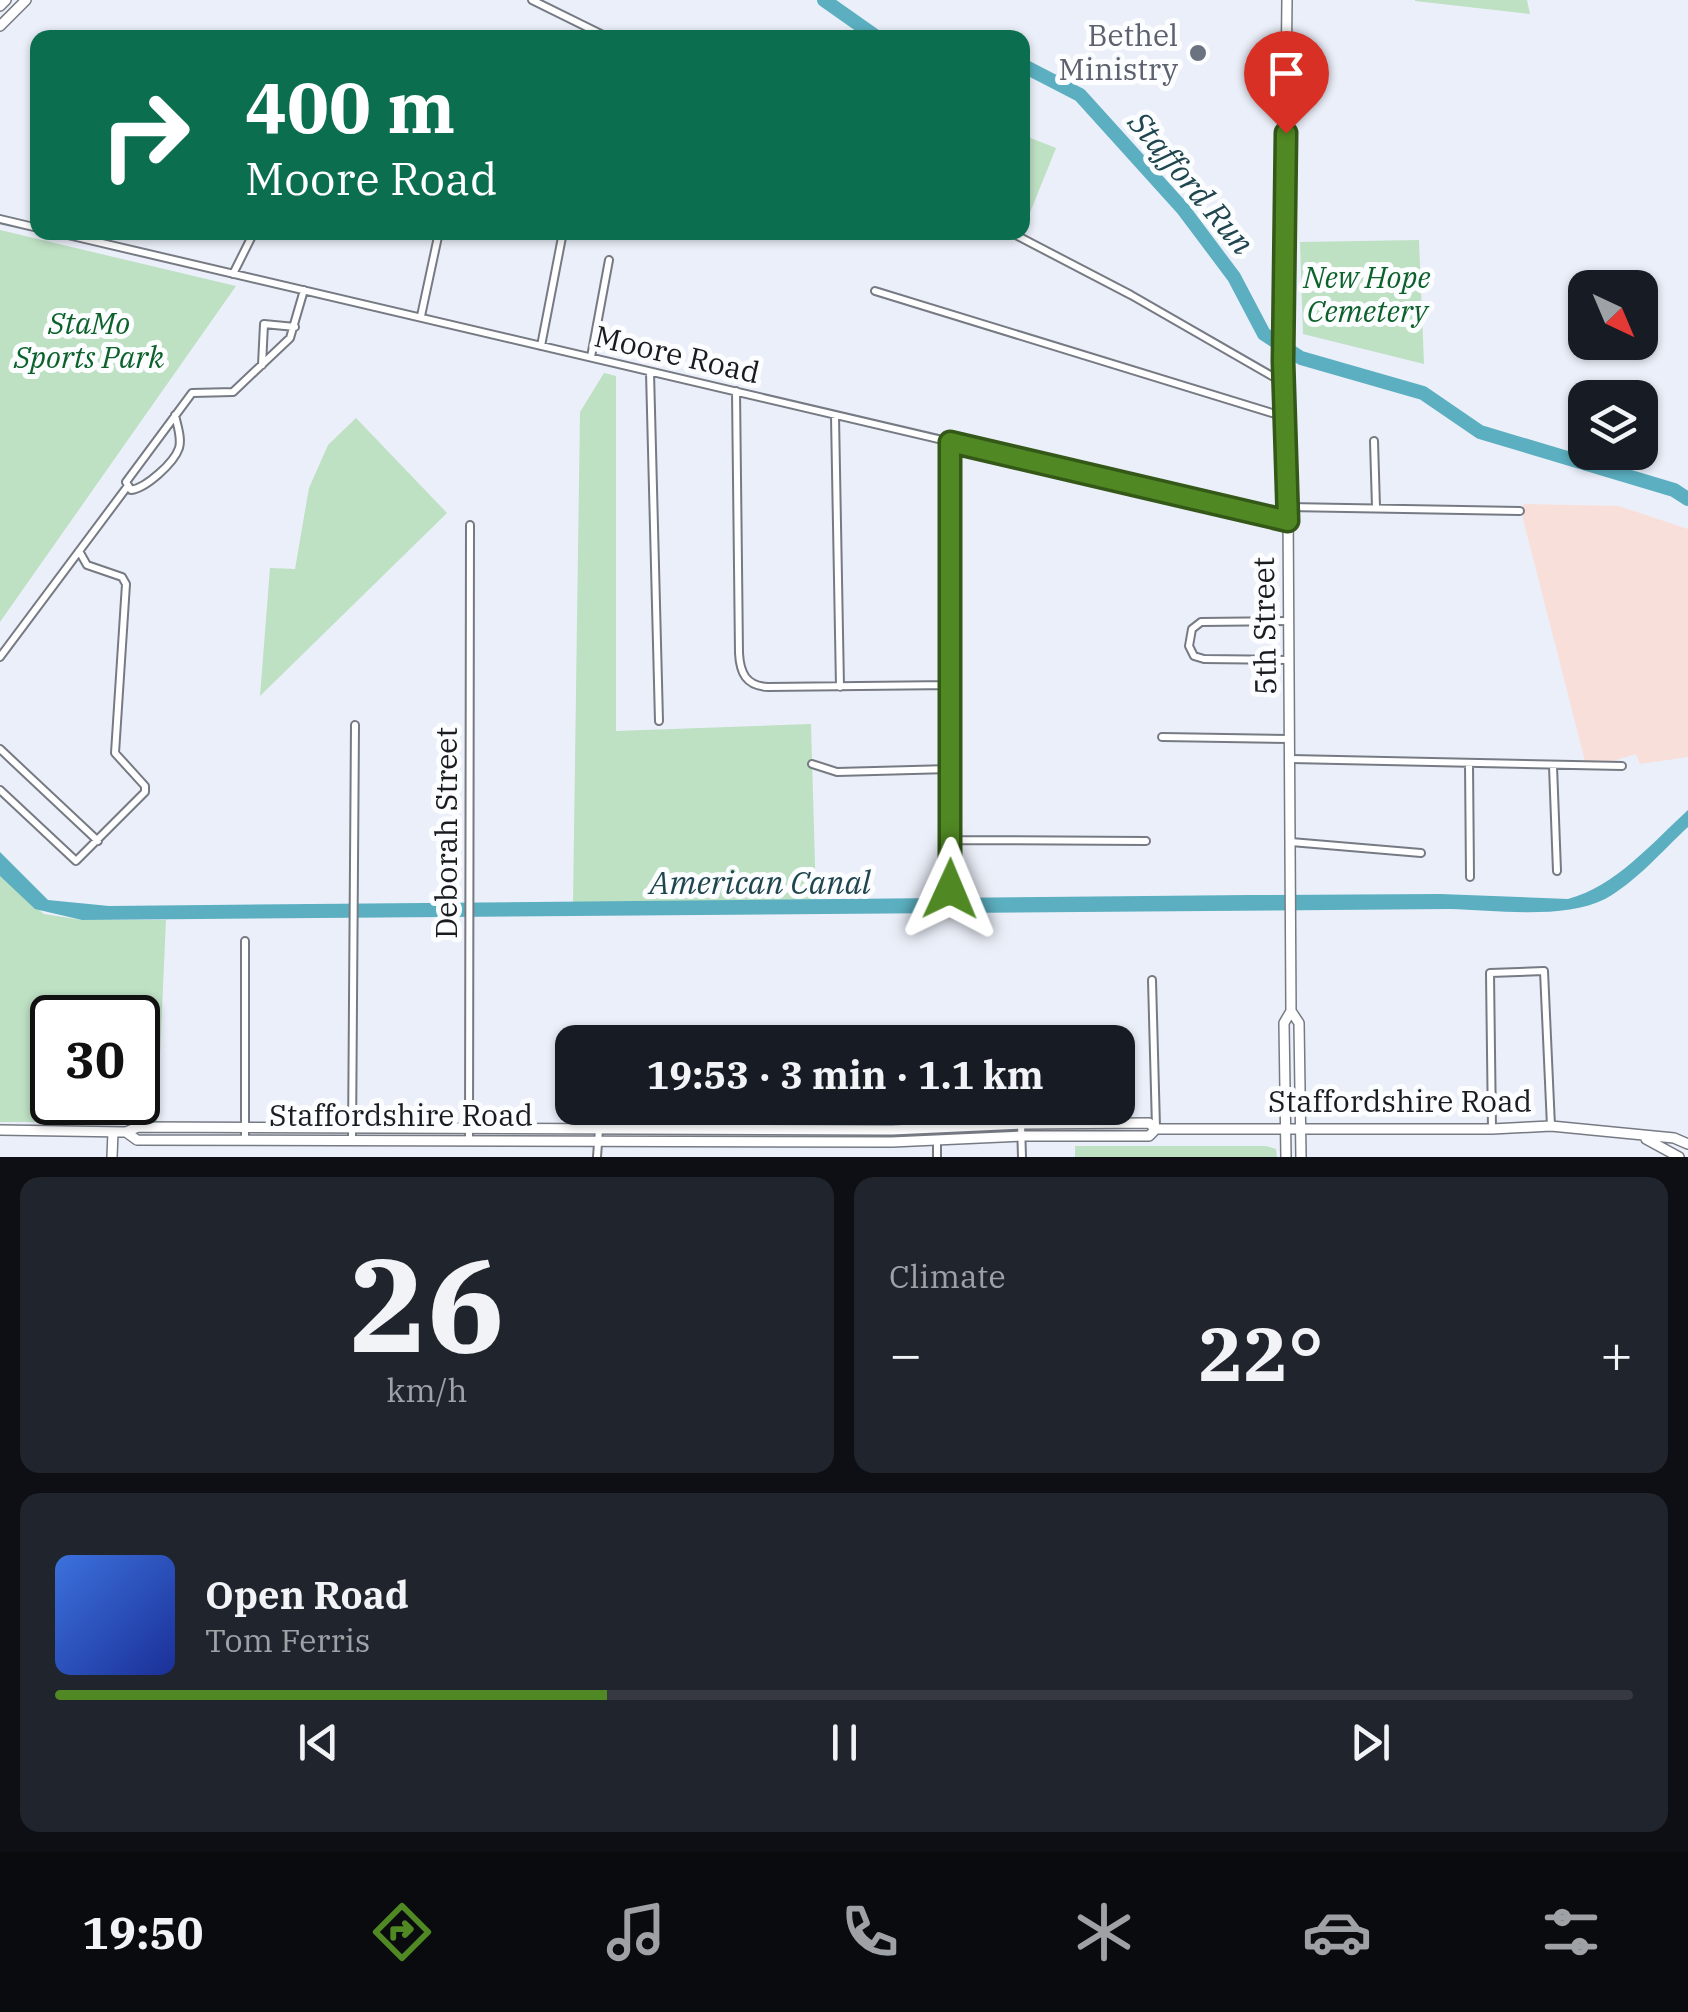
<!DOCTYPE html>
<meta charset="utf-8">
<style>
:root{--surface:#171b24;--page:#20242c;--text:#f1f3f6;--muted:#9ea1a6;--line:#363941;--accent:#508823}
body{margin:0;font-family:"IBM Plex Serif",serif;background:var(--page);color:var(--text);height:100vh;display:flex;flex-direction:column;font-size:38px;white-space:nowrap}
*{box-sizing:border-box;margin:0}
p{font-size:32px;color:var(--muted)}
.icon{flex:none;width:55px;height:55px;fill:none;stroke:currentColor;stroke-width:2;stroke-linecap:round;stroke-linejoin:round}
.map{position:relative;height:1157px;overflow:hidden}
.sheet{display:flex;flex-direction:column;gap:20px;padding:20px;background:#0d0f14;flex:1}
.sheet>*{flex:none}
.hud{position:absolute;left:30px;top:30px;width:1000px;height:210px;border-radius:20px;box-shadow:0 2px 8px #0004;background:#0b6e4f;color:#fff;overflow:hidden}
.needle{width:65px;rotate:136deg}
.tools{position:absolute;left:1568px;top:270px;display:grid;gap:20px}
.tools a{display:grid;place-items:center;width:90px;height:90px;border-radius:20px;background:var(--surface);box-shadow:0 2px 8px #0004;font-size:50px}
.speed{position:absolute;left:30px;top:995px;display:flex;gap:20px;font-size:50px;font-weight:700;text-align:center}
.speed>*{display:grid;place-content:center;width:130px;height:130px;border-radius:50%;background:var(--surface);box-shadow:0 2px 8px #0004;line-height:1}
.speed .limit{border:5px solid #111;border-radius:15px;background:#fff;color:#111}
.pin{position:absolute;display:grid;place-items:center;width:85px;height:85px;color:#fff;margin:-102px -42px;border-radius:50% 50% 50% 0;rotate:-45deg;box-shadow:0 0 10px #0007}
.pin .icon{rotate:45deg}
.me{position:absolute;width:110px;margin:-55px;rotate:1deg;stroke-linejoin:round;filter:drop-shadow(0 0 8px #0008)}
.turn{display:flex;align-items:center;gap:35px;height:210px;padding:0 50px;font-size:45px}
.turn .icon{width:130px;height:130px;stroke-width:2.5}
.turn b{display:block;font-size:70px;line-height:85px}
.big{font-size:75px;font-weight:700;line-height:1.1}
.sheet .card{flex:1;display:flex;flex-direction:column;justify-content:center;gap:15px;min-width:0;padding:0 35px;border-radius:20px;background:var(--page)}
.sheet .dial{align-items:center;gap:0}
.dial b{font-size:130px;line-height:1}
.song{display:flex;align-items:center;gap:30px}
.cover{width:120px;height:120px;border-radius:15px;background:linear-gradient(135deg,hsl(220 70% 55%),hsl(230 70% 35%))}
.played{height:10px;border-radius:5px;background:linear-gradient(90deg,var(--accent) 35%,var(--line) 35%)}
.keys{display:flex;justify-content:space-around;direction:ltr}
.heat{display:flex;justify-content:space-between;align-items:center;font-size:55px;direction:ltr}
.sheet .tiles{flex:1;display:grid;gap:20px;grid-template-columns:1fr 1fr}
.card:last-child{grid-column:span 2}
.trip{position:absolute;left:555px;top:1025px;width:580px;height:100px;border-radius:20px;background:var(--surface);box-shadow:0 2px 8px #0004;font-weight:700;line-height:100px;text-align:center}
.menu{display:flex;height:160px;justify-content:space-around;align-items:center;background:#090b0e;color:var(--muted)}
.menu .icon{width:70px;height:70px}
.menu .on{color:var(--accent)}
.menu b{font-size:45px;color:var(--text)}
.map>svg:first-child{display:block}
.industrial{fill:#f9dfd9}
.green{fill:#bee0c3;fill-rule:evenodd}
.water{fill:#5bafc0}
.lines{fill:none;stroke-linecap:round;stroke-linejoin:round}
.river{stroke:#5bafc0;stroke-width:14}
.street-casing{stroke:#767a83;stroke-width:10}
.secondary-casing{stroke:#767a83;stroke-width:12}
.street{stroke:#fff;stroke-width:6}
.secondary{stroke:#fff;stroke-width:9}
.route-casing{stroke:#345817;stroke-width:25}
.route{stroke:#508823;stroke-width:18}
.worship-dot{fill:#6b7280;stroke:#fcfdff;stroke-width:4}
.labels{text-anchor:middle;stroke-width:10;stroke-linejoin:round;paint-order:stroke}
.worship-label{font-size:30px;fill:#5b616d;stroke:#fcfdff;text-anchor:end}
.park-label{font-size:30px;font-style:italic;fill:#0d622c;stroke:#fcfdff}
.street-label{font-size:30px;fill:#191b1e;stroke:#fcfdff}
.water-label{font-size:32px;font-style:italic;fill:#1f464e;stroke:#fcfdff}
</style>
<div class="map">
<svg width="1688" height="1157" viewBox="0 0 1688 1157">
<rect width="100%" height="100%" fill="#ebeff9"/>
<!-- industrial -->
<path class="industrial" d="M 1523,504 L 1619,506 L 1688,529 L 1688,757 L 1640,764 L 1636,754 L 1606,763 L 1585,761 L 1523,519 Z"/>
<!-- green -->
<path class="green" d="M 1527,0 L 1530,14 L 1415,1 L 1415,0 Z
M 1023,135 L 1056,148 L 1023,230 Z
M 0,230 L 236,286 L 0,622 Z
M 1419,240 L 1424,364 L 1303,334 L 1300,242 Z
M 604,373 L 616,376 L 616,731 L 811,724 L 816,900 L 573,903 L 580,412 Z
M 356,418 L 447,513 L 260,696 L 270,568 L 295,569 L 309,488 L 328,445 Z
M 0,876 L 44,914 L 82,920 L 166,920 L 157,1122 L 0,1122 ZM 52,1018 L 138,1018 L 138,1102 L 52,1102 Z
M 1075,1146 L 1266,1146 L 1276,1149 L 1277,1157 L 1075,1157 Z"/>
<!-- water -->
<path class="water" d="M 1688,810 L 1688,827 C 1662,851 1636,882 1605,899 C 1564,920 1495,910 1450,909 L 82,920 L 35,909 L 0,876 L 0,852 L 48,900 L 109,906 L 1250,895 L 1440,894 L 1568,899 C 1615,887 1653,842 1688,810 Z"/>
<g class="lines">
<!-- river -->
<path class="river" d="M 824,0 L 878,38
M 1022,65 L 1080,95 L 1183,209 L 1234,277 L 1264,334 L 1301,358 L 1423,393 L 1480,432 L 1674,490 L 1688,499"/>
<defs>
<path id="street" d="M 532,0 L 609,38
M 0,219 L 38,228
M 55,232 L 1288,521
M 1010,232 L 1131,295 L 1284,383
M 233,274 L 254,232
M 875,291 L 1285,417
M 421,316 L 439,232
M 541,346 L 563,232
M 591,357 L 609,260
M 262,365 L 264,324 L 295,327
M 650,372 L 659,721
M 736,391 L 739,653 C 740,673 746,686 768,687 L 951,685
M 175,415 C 177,425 182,438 179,448 C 174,463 146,488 131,490 L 126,482 L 192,393 L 233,392 L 290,338 L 304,290
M 835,416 L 840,687
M 1374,441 L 1376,507
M 1288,507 L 1520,511
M 1289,621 L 1201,622 L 1192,629 L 1189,646 L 1194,656 L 1204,659 L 1289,660
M 0,657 L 127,487
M 1162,737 L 1290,739
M 0,749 L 98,841
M 1291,759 L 1622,766
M 1469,763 L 1470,877
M 812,764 L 837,772 L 950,769
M 1553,766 L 1557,871
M 0,790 L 76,861 L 145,792 L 145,786 L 115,753 L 126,584 L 122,577 L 87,565 L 79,551
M 950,840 L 1146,841
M 1291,842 L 1421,853
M 950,889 L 950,442
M 245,941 L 245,1140
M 1152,980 L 1156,1127
M 1021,1124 L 1022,1157
M 1492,1129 L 1490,973 L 1544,971 L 1551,1126
M 352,1140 L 355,725
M 937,1140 L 937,1157
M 469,1141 L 470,525
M 597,1157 L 599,1129"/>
<path id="secondary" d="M 0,6 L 6,0
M 0,26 L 26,0
M 1291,1011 L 1299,1023 L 1301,1157
M 0,1130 L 126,1132 L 138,1127 L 892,1130 L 1021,1124 L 1149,1123 L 1156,1129 L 1492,1129 L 1551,1126 L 1674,1138 L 1688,1144
M 126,1132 L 137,1140 L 892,1142 L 1022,1136 L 1149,1136 L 1156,1129
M 1646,1139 L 1679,1157
M 112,1157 L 113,1132
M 1286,1157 L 1284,1023 L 1291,1011 L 1288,507 L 1283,361 L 1287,0"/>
</defs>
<!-- street casing -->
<use href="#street" class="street-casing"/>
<!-- secondary casing -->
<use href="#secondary" class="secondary-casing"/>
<!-- street -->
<use href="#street" class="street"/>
<!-- secondary -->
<use href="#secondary" class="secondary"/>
</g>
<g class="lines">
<defs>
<path id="route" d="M 950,889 L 950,442 L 1288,521 L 1283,361 L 1286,133"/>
</defs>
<!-- route casing -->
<use href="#route" class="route-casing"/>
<!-- route -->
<use href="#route" class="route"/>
</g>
<!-- markers -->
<circle class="worship-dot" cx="1198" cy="53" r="10"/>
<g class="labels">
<!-- worship labels -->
<g class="worship-label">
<text x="1178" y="46">Bethel<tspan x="1178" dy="34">Ministry</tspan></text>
</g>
<!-- park labels -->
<g class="park-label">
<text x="1367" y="288">New Hope<tspan x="1367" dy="34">Cemetery</tspan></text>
<text x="89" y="334">StaMo<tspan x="89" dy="34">Sports Park</tspan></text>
</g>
<!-- street labels -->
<g class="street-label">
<text transform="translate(677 355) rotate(13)" y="10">Moore Road</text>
<text transform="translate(1265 626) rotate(-91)" y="10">5th Street</text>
<text transform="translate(447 833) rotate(-90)" y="10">Deborah Street</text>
<text x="1400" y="1112">Staffordshire Road</text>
<text x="401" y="1126">Staffordshire Road</text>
</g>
<!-- water labels -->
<g class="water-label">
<text transform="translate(1191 183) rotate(50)" y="11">Stafford Run</text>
<text x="760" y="894">American Canal</text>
</g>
</g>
</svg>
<div class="tools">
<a><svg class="needle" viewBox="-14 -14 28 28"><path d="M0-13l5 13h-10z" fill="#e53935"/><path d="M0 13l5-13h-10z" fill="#9ea1a6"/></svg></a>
<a><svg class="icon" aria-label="layers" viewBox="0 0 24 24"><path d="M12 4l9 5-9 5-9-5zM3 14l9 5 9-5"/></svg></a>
</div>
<div class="speed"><div class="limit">30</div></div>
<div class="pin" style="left:1286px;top:133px;background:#d93025"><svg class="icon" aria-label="arrive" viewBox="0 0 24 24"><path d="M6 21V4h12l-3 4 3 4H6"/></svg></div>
<svg class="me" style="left:950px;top:889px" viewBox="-20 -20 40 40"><path d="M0-17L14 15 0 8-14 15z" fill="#508823" stroke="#fff" stroke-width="4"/></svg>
<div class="trip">19:53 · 3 min · 1.1 km</div>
<div class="hud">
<div class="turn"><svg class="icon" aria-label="right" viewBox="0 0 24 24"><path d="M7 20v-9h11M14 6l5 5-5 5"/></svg><div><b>400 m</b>Moore Road</div></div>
</div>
</div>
<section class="sheet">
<div class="tiles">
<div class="card dial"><b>26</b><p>km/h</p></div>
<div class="card"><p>Climate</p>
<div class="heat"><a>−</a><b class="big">22°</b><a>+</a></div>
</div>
<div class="card">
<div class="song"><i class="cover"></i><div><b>Open Road</b><p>Tom Ferris</p></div></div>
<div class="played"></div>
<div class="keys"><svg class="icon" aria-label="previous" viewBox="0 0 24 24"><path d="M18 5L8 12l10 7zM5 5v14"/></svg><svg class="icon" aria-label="pause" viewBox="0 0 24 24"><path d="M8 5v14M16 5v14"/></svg><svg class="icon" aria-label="next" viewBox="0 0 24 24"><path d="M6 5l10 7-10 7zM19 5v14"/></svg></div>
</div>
</div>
</section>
<nav class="menu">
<b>19:50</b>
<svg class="icon on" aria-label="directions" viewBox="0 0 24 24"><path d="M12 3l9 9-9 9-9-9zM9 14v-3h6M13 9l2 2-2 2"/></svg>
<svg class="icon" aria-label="music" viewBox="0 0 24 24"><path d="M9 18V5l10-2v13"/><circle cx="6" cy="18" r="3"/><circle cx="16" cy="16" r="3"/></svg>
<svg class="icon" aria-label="phone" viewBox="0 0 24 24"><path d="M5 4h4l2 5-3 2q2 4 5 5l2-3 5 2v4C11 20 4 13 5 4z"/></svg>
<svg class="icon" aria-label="climate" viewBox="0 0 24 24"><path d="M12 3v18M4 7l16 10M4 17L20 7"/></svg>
<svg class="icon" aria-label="car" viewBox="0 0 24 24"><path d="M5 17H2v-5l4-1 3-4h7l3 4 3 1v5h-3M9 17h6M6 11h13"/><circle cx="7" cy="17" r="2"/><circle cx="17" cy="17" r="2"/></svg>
<svg class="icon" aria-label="filters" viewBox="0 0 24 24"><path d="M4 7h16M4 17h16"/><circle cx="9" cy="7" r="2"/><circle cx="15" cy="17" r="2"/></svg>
</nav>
